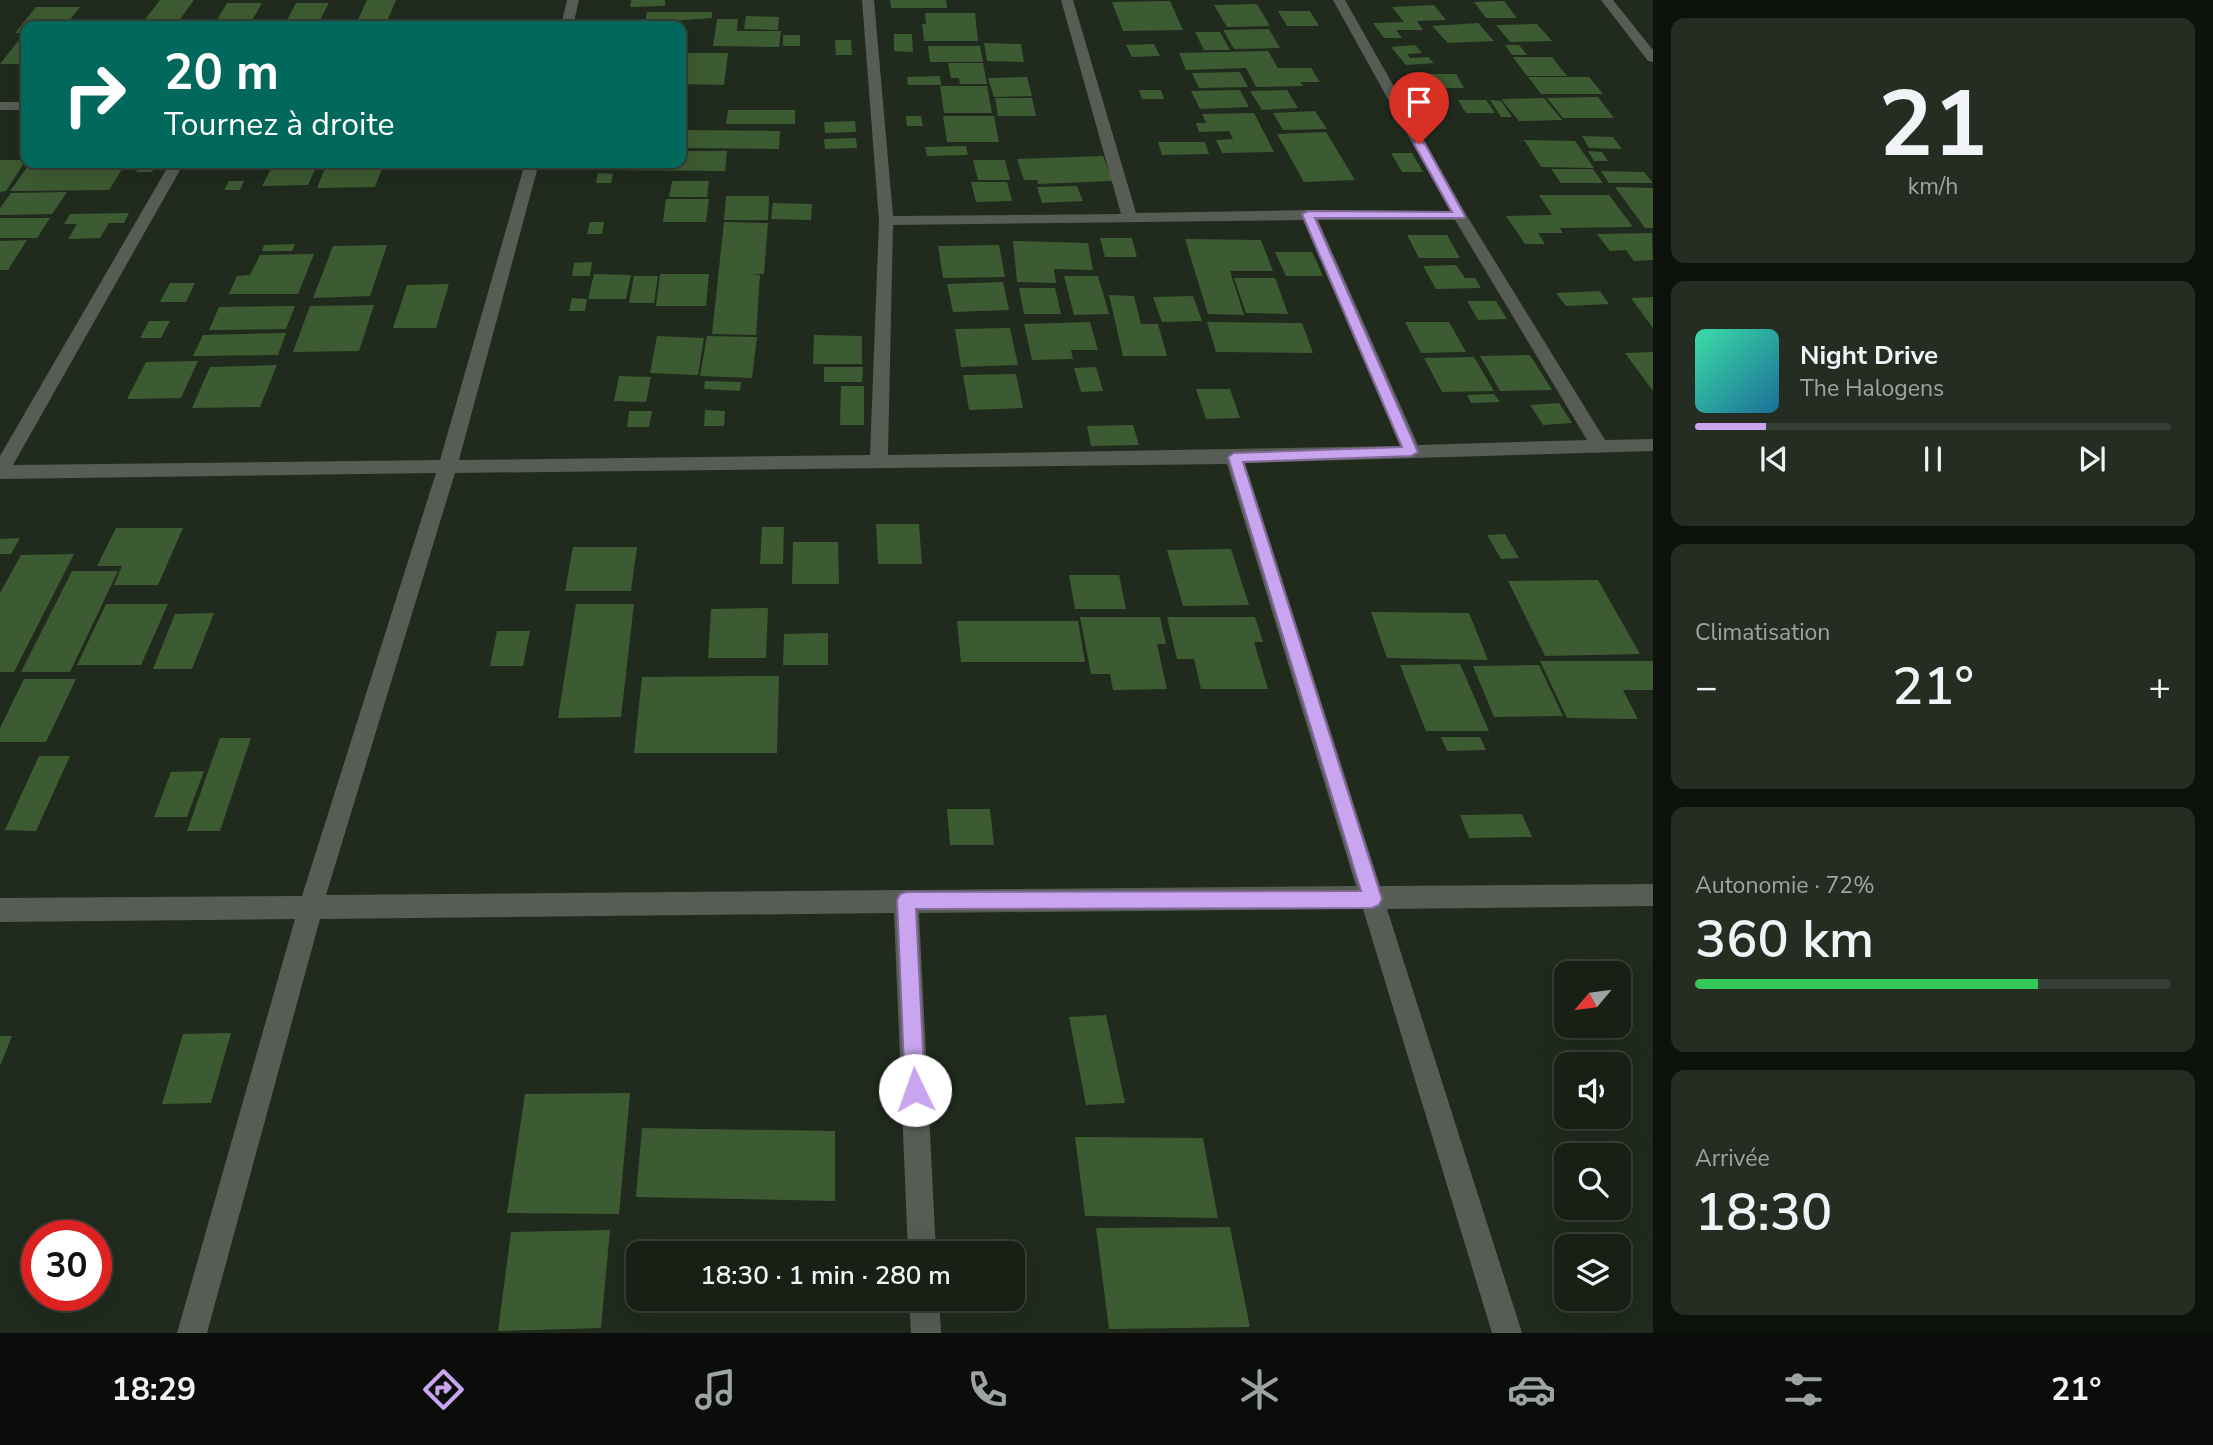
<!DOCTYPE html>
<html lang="fr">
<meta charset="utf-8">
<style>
:root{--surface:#182016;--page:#252d23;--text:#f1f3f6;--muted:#9fa3a1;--line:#363e35;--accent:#c8a5ee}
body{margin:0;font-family:"Nunito Sans",sans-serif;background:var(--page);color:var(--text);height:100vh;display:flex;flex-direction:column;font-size:26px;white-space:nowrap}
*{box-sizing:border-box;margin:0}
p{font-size:23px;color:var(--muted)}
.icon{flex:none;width:38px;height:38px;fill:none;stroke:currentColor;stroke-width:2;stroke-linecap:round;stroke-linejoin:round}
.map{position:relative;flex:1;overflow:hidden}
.drawer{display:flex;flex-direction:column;gap:18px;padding:18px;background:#0d120c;width:560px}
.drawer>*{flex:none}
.hud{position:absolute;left:21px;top:21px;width:665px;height:147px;border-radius:14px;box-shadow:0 7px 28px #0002,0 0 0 2px var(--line);background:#00695c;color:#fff;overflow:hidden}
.needle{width:46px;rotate:241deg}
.buttons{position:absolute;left:1554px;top:961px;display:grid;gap:14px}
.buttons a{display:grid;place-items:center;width:77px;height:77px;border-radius:14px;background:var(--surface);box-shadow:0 7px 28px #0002,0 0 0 2px var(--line);font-size:35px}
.speed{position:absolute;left:21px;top:1220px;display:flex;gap:14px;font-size:35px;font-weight:700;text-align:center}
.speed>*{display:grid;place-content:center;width:91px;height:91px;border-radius:50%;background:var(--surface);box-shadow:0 7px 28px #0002,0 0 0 2px var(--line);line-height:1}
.speed .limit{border:10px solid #d22;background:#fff;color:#111}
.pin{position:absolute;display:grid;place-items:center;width:60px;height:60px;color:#fff;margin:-72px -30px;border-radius:50% 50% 50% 0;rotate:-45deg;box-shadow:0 0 7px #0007}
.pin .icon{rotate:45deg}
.me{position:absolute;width:77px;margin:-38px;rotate:357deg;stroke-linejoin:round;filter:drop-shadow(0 0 5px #0008)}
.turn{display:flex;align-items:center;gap:24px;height:147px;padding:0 28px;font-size:32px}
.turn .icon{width:91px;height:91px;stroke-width:2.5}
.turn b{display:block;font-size:49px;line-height:60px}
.big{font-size:52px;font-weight:600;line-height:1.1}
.drawer .tile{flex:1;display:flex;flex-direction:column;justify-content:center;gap:10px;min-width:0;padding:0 24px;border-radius:14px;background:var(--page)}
.drawer .dial{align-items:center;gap:0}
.dial b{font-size:91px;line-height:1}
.song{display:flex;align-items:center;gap:21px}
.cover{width:84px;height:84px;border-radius:10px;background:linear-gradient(135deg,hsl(160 70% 55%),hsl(200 70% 35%))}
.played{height:7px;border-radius:4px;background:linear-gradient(90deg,var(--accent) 15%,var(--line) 15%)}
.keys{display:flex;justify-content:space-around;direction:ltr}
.heat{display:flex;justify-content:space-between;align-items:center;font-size:38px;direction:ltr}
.charge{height:10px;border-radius:5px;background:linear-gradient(90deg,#34c759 72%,var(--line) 0)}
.trip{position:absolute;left:626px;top:1241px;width:399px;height:70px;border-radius:14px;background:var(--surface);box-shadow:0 7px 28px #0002,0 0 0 2px var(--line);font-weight:600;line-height:70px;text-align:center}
.tab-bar{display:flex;height:112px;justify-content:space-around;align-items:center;background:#0a0d09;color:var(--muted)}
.tab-bar .icon{width:49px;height:49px}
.tab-bar .on{color:var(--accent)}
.tab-bar b{font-size:32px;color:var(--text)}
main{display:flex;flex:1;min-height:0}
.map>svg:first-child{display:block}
.building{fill:#3d5b32}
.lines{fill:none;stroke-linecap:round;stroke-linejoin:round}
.minor{fill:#575c55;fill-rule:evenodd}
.route{fill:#c8a5ee;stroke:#826b9b;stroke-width:2}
</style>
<main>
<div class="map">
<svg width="1653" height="1333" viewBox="0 0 1653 1333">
<rect width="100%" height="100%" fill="#202a1d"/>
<!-- building -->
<path class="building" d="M 160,0 L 194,0 L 175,26 L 140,26 Z
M 367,0 L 396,0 L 385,26 L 355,26 Z
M 631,0 L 665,0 L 665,6 L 630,7 Z
M 890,0 L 946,0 L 947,8 L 891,8 Z
M 1170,1 L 1183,30 L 1123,31 L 1112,2 Z
M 1504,1 L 1517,18 L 1486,18 L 1474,2 Z
M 227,3 L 262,3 L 249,26 L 213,26 Z
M 296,3 L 329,3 L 317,26 L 284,26 Z
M 1257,4 L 1270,26 L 1227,27 L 1214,5 Z
M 1434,5 L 1446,20 L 1417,21 L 1423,30 L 1396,30 L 1402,38 L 1384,38 L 1373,23 L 1404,22 L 1392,7 Z
M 36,7 L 80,7 L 65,26 L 26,26 L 26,33 L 15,33 Z
M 1278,11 L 1310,11 L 1319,26 L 1287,26 Z
M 647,12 L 712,12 L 712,18 L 645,23 Z
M 925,13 L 975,13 L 978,41 L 924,41 L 922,24 L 926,24 Z
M 746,16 L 779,17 L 778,30 L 744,29 Z
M 717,19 L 738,19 L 737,31 L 781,31 L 779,47 L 713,46 Z
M 1478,23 L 1494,41 L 1448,43 L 1432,26 Z
M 1537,24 L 1552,41 L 1510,42 L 1496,25 Z
M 1269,29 L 1280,48 L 1234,49 L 1223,30 Z
M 1195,32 L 1220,32 L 1230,50 L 1204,50 Z
M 894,34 L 912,34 L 913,52 L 894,51 Z
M 783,35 L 800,35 L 800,46 L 783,46 Z
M 835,40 L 851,40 L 852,55 L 836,55 Z
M 18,41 L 26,41 L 26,64 L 0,64 Z
M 984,43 L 1021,44 L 1024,62 L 987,61 Z
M 1154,44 L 1160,56 L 1132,57 L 1126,45 Z
M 1415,45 L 1422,53 L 1407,54 L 1410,58 L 1428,57 L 1434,63 L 1406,65 L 1391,47 Z
M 1505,45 L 1519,45 L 1527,55 L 1512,55 Z
M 928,46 L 980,46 L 983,62 L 930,62 Z
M 1268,51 L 1278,68 L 1311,68 L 1320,82 L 1300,82 L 1303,86 L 1256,87 L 1246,68 L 1186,70 L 1179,53 Z
M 681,53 L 728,53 L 724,85 L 681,84 Z
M 1513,57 L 1552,57 L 1567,76 L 1527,76 Z
M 948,63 L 983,63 L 987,84 L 960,84 L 959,78 L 951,78 Z
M 1240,72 L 1248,87 L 1199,88 L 1192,73 Z
M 1413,74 L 1456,74 L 1464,88 L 1421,88 Z
M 940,76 L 941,85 L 908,85 L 907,77 Z
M 1027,77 L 1032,96 L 994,97 L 988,78 Z
M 1528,77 L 1589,77 L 1603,94 L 1541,94 Z
M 940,86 L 987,86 L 992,113 L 944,113 Z
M 1139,90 L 1161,90 L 1164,99 L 1142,99 Z
M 1240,90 L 1249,107 L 1200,109 L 1191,91 Z
M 1287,90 L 1298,108 L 1262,110 L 1250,91 Z
M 1598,97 L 1614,118 L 1563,118 L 1547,98 Z
M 995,98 L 1032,98 L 1036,116 L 998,116 Z
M 1544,98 L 1562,120 L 1519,121 L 1501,99 Z
M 1458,100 L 1486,100 L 1495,113 L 1466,113 Z
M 1490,100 L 1501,101 L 1512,117 L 1501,117 Z
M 728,110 L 795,110 L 795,124 L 726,124 Z
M 1315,111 L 1327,129 L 1283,130 L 1273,113 Z
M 1254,113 L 1274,152 L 1222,153 L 1216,140 L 1233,139 L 1229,131 L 1199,132 L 1196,123 L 1206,123 L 1202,114 Z
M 906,116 L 921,116 L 923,126 L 907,126 Z
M 943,116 L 994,116 L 999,142 L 947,142 Z
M 855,121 L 856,132 L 825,133 L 824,122 Z
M 682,130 L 780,131 L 779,149 L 681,148 Z
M 1326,132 L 1355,180 L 1304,182 L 1277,134 Z
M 1582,136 L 1613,137 L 1622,149 L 1589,148 Z
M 856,138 L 857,148 L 825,149 L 824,139 Z
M 1524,140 L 1575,141 L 1594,168 L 1541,167 Z
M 1158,142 L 1205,142 L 1209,154 L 1162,155 Z
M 966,146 L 968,155 L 927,156 L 925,147 Z
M 681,151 L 727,151 L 725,171 L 600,170 L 601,163 L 681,163 Z
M 1588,151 L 1602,152 L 1608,161 L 1594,161 Z
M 1391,153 L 1412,153 L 1423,172 L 1402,172 Z
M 1103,156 L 1113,181 L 1038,184 L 1037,180 L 1024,180 L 1017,159 Z
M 0,160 L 26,160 L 6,191 L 0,192 Z
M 973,160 L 1005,160 L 1010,180 L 978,180 Z
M 30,163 L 126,163 L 109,190 L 10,191 Z
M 142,163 L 157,163 L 152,172 L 136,172 Z
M 274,163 L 318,163 L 308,185 L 262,186 Z
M 327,163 L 384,163 L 375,187 L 317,188 Z
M 1551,169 L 1593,169 L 1603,183 L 1561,183 Z
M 1601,171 L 1644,172 L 1653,183 L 1609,183 Z
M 598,173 L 613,174 L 611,183 L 596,183 Z
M 229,181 L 244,181 L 240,190 L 224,190 Z
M 672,181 L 709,181 L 707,197 L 669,197 Z
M 971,182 L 1007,182 L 1012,201 L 976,202 Z
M 1077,186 L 1083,201 L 1042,203 L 1037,187 Z
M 1615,187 L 1653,188 L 1653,228 L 1645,228 Z
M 67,192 L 52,214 L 0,215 L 0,208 L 11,193 Z
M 1539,195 L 1609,195 L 1633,227 L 1560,228 L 1563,233 L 1538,233 L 1545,244 L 1525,244 L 1506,216 L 1552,215 Z
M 726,196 L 769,196 L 768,220 L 724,220 Z
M 666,199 L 709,199 L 706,222 L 663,222 Z
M 773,203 L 812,204 L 811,220 L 771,219 Z
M 129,213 L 124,223 L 109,223 L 100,238 L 68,239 L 77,224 L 64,224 L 70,214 Z
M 0,218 L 50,218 L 37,238 L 0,238 Z
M 590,222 L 604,222 L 602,234 L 587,234 Z
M 724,222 L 768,223 L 764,274 L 752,274 L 760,275 L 756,335 L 712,334 Z
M 1652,233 L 1653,260 L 1634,261 L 1626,250 L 1610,251 L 1597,234 Z
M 1407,235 L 1447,235 L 1460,258 L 1419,258 Z
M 1100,238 L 1132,238 L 1137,257 L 1105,257 Z
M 1185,239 L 1261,240 L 1273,271 L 1230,271 L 1244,315 L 1208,314 Z
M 27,240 L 8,270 L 0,270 L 0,241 Z
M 1013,241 L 1088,243 L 1093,270 L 1054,269 L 1056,283 L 1017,282 Z
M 295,244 L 292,251 L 262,251 L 264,245 Z
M 387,245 L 370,296 L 313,298 L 333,246 Z
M 999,245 L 1005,277 L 943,278 L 938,246 Z
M 1275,252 L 1312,252 L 1323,276 L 1286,276 Z
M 314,254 L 298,294 L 229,294 L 237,276 L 250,275 L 260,255 Z
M 592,262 L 590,276 L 572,276 L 574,263 Z
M 1456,265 L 1465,278 L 1475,278 L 1481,288 L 1436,289 L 1423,266 Z
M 594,274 L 631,275 L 626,299 L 588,299 Z
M 660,274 L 709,274 L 706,306 L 656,306 Z
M 634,276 L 658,276 L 654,303 L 629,303 Z
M 1064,276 L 1098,276 L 1109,314 L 1074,315 Z
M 1234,278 L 1275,278 L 1288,314 L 1246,313 Z
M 1003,282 L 1009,310 L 953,312 L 947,284 Z
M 170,283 L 195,283 L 186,302 L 160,302 Z
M 449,284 L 436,328 L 393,328 L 407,285 Z
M 1019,288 L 1055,288 L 1061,314 L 1024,314 Z
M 1600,291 L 1609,304 L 1566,306 L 1556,293 Z
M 1109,295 L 1134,296 L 1141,324 L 1158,324 L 1167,356 L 1123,356 Z
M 1193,296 L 1202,321 L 1162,322 L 1153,297 Z
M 1653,297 L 1653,328 L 1631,298 Z
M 572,298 L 587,299 L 585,311 L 569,311 Z
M 1467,301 L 1496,301 L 1507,319 L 1478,320 Z
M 374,305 L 359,351 L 293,352 L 310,306 Z
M 295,306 L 286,329 L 209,330 L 219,307 Z
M 149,321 L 170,321 L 161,338 L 140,338 Z
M 1090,322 L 1098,350 L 1071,350 L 1073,359 L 1032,360 L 1024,324 Z
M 1207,322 L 1302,323 L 1313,353 L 1216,352 Z
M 1405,322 L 1449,322 L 1466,352 L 1421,353 Z
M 1010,328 L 1018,365 L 961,367 L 955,329 Z
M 286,333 L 278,355 L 193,356 L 203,335 Z
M 814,335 L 862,336 L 862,364 L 813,364 Z
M 657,336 L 704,338 L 698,375 L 650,373 Z
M 707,336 L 757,337 L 752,378 L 700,376 Z
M 1653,352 L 1653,391 L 1625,353 Z
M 1530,355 L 1552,390 L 1500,391 L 1480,356 Z
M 1474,357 L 1494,391 L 1442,392 L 1424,358 Z
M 198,361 L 181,398 L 127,399 L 146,362 Z
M 277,365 L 260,407 L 192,408 L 210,367 Z
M 824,367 L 863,367 L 862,382 L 824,382 Z
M 1096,367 L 1103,391 L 1081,392 L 1074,368 Z
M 1016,374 L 1023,408 L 969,410 L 963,375 Z
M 619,376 L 651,377 L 646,402 L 614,401 Z
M 705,381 L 741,382 L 740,391 L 704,389 Z
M 841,386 L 864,386 L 864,425 L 840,425 Z
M 1196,389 L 1230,389 L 1240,418 L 1206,419 Z
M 1494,394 L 1500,402 L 1471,403 L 1467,395 Z
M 1559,403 L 1572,423 L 1543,425 L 1530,405 Z
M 705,410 L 725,411 L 724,426 L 704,426 Z
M 629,411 L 652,411 L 649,427 L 627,427 Z
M 1133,425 L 1139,445 L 1091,446 L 1087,426 Z
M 876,524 L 919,524 L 922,564 L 878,564 Z
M 762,527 L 784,527 L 783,564 L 760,564 Z
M 116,528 L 183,528 L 158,585 L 114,585 L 122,566 L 97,566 Z
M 1505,534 L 1519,558 L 1501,559 L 1487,535 Z
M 20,538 L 11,554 L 0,554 L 0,539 Z
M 793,542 L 838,542 L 839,584 L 792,584 Z
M 573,547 L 637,547 L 631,591 L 565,591 Z
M 1231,549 L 1249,605 L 1183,606 L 1167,550 Z
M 74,554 L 14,672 L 0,672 L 0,593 L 21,555 Z
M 72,571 L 118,571 L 70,672 L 21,672 Z
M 1069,575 L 1119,575 L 1126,609 L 1075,609 Z
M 1598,580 L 1640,654 L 1545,656 L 1508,581 Z
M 106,604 L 168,604 L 141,665 L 77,665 Z
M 576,604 L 634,604 L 621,717 L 558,718 Z
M 768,608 L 766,658 L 708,658 L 711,609 Z
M 1371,612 L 1469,613 L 1488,660 L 1387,658 Z
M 214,613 L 192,669 L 153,669 L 175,614 Z
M 1080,617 L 1160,617 L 1166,644 L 1157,644 L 1167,689 L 1113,690 L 1110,674 L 1091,674 Z
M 1167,617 L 1255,617 L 1263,642 L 1254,642 L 1268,689 L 1201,689 L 1194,659 L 1177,659 Z
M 957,621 L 1078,621 L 1085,662 L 961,662 Z
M 497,631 L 530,631 L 523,666 L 490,666 Z
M 828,633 L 828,665 L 783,665 L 784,634 Z
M 1540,661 L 1653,661 L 1653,690 L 1623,690 L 1638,719 L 1567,718 Z
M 1460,664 L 1489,731 L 1426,731 L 1400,665 Z
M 1539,665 L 1563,716 L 1494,717 L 1473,666 Z
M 779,676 L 777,753 L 634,753 L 642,677 Z
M 24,679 L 76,679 L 46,742 L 0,742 L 0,728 Z
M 1441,737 L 1480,737 L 1486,750 L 1447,751 Z
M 220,738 L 251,738 L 220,831 L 187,831 Z
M 39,756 L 70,756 L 36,831 L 5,830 Z
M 204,771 L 187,817 L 154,817 L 171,772 Z
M 947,809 L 990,809 L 994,845 L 950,845 Z
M 1522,814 L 1532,837 L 1469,838 L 1460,815 Z
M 1106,1015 L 1125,1103 L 1086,1105 L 1069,1017 Z
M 231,1033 L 211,1103 L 162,1104 L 183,1034 Z
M 0,1036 L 12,1036 L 0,1066 Z
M 630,1093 L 619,1214 L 507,1213 L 525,1094 Z
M 642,1128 L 835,1131 L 835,1201 L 636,1197 Z
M 1075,1137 L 1203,1138 L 1218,1218 L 1085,1216 Z
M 1230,1227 L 1250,1327 L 1109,1329 L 1096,1228 Z
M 610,1230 L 601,1328 L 498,1331 L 511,1232 Z"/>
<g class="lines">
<!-- minor -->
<path class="minor" d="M 567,0 L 579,0 L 573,26 L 561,26 Z
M 862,0 L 874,0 L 893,216 L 1121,214 L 1061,0 L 1073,0 L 1136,213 L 1308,210 L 1450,211 L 1333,0 L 1345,0 L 1467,216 L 1605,440 L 1653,439 L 1653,451 L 1245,463 L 1380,886 L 1653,884 L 1653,906 L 1387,909 L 1522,1333 L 1492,1333 L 1363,909 L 919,913 L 936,1253 L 908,1253 L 894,913 L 320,919 L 207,1333 L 177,1333 L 295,919 L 0,922 L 0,898 L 302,896 L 436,473 L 0,479 L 0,456 L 170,163 L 184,163 L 13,465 L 440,460 L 525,163 L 539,163 L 459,460 L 870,455 L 879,221 ZM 1303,220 L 1400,446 L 888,455 L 893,225 ZM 1318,220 L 1455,220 L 1587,440 L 1418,445 ZM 1227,464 L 1356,886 L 326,895 L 455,473 Z
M 1601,0 L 1613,0 L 1653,50 L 1653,62 L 1648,61 Z
M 0,102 L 26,102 L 26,110 L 0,110 Z
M 909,1298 L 939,1298 L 941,1333 L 911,1333 Z"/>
</g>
<!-- route -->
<path class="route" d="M 1419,141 L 1425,144 L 1465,216 L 1464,218 L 1315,218 L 1418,452 L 1411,456 L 1243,462 L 1382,899 L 1379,905 L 1372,908 L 916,909 L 925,1090 L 922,1097 L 915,1100 L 908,1097 L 905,1090 L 897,900 L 900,894 L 906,892 L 1361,891 L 1228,457 L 1234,453 L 1402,447 L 1302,214 L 1308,211 L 1452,212 L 1414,144 Z"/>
</svg>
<div class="buttons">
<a><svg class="needle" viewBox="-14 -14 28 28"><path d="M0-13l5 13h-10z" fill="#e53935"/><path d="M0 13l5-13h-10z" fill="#9fa3a1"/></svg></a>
<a><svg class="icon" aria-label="sound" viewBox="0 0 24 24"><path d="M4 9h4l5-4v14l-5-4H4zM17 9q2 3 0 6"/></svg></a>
<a><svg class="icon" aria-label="search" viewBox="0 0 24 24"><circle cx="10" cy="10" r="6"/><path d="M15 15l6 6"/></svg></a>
<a><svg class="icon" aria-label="layers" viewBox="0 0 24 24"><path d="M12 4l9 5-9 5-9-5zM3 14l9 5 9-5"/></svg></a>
</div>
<div class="speed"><div class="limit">30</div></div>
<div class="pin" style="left:1419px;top:144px;background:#d93025"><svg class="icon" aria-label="arrive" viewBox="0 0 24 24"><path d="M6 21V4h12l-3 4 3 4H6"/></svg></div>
<svg class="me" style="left:915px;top:1090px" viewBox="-20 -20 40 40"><circle r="19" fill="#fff"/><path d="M0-13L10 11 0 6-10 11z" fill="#c8a5ee"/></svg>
<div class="trip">18:30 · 1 min · 280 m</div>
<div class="hud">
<div class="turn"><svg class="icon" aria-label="right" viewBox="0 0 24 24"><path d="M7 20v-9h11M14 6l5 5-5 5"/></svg><div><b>20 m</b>Tournez à droite</div></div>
</div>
</div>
<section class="drawer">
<div class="tile dial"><b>21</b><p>km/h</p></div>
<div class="tile">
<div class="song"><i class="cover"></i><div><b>Night Drive</b><p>The Halogens</p></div></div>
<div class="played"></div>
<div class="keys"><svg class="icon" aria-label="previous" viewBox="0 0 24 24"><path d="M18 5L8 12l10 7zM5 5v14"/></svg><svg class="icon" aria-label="pause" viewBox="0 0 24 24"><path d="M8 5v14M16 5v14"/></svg><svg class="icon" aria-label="next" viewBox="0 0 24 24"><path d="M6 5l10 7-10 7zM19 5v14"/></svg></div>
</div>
<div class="tile"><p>Climatisation</p>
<div class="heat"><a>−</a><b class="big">21°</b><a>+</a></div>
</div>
<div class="tile"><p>Autonomie · 72%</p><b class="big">360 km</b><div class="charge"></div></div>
<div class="tile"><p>Arrivée</p><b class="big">18:30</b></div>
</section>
</main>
<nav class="tab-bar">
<b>18:29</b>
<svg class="icon on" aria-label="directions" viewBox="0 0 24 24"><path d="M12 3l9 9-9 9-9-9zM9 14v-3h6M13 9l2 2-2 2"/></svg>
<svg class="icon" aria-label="music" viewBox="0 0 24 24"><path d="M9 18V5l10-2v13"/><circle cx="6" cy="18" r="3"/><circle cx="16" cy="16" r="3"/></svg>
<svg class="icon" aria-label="phone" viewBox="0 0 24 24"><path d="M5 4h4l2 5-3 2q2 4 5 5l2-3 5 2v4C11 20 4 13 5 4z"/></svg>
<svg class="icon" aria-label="climate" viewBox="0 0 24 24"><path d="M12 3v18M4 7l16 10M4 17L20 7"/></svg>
<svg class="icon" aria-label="car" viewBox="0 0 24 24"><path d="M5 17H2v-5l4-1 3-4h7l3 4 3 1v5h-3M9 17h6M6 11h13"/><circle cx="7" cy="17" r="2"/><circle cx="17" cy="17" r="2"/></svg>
<svg class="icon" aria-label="filters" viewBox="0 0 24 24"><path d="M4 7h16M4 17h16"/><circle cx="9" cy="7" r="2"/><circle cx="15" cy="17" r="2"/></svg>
<b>21°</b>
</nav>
